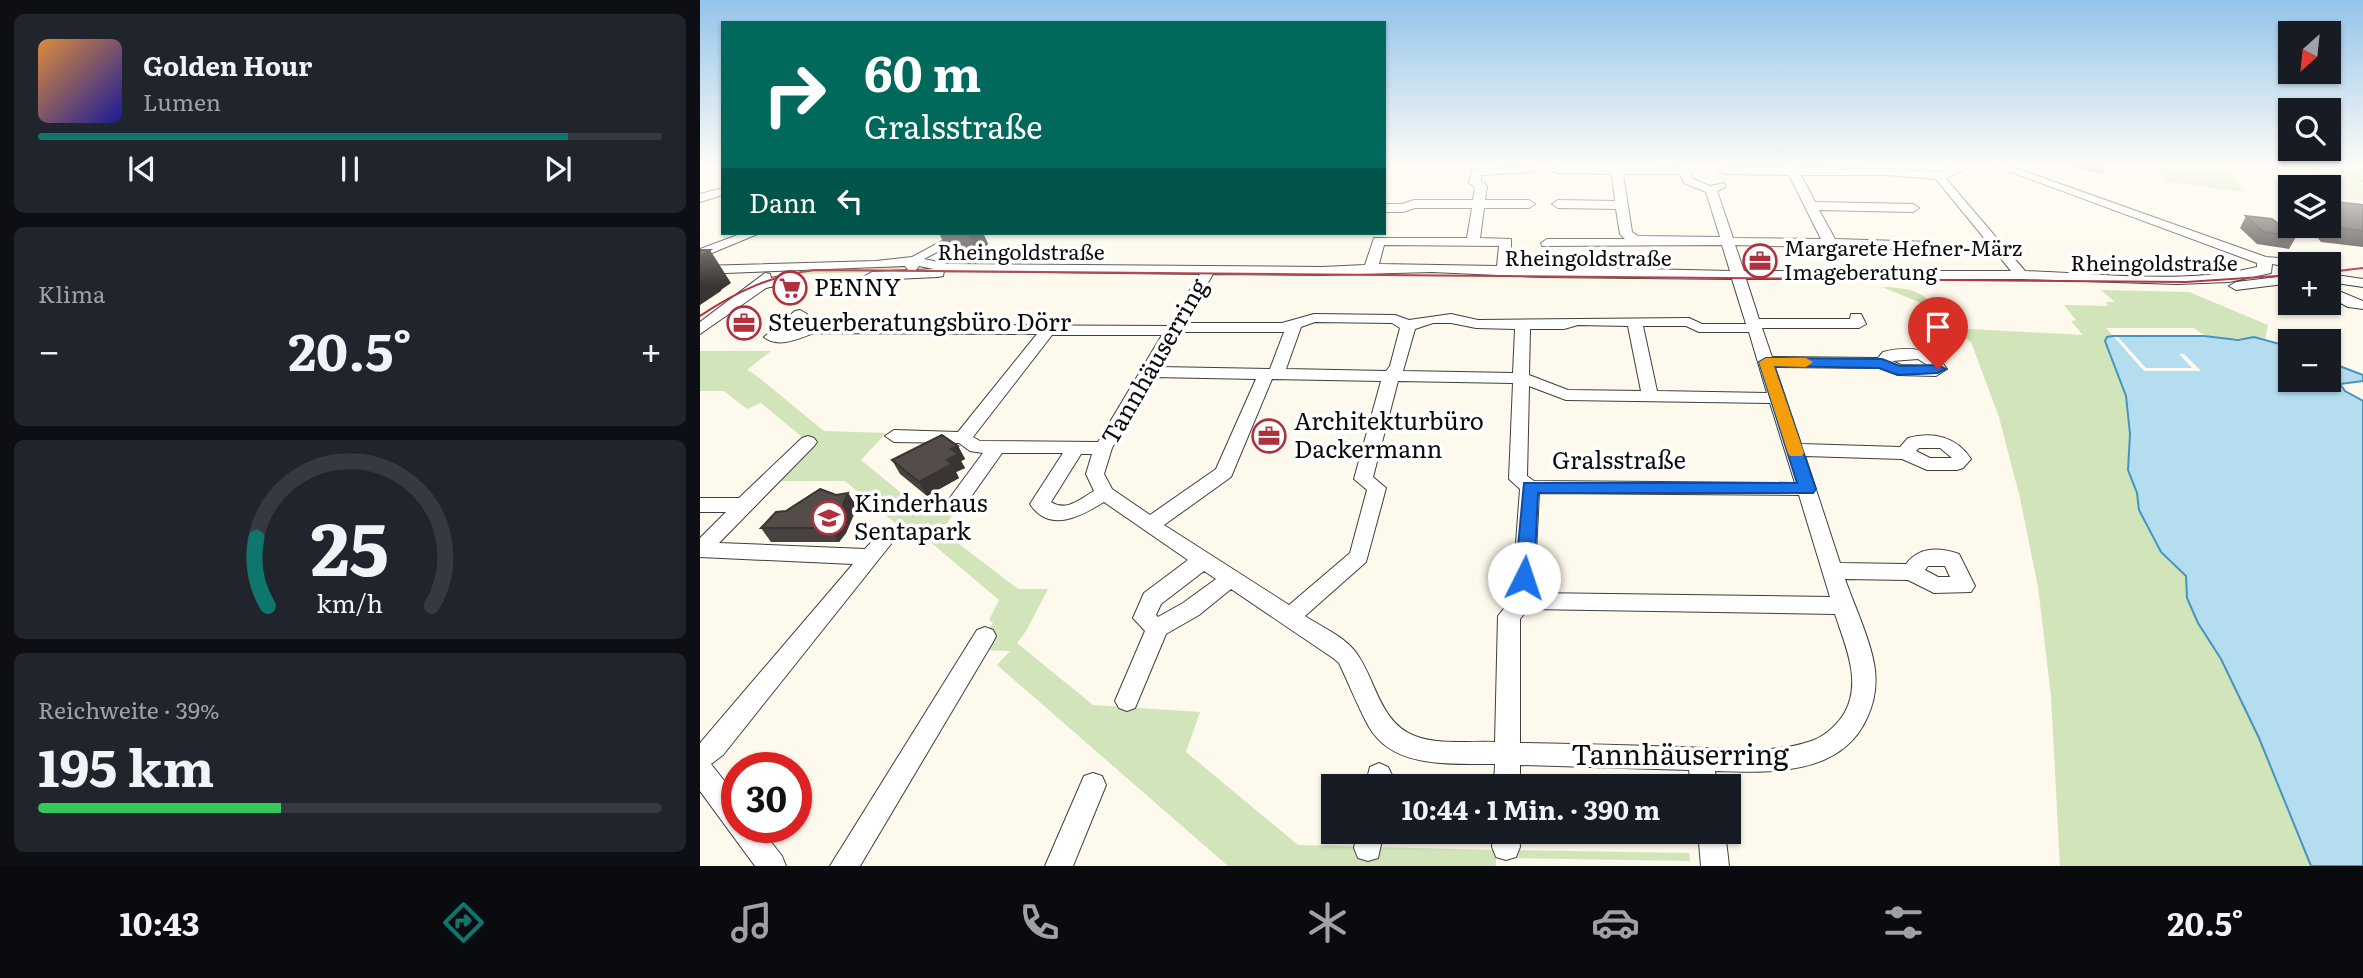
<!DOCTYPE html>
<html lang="de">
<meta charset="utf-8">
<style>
:root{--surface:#171b24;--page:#20242c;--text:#f1f3f6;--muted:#9ea1a6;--line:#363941;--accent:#0f766e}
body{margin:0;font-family:Literata,serif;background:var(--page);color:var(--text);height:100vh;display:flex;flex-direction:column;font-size:26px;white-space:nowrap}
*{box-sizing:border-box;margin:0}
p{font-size:23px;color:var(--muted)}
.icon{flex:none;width:38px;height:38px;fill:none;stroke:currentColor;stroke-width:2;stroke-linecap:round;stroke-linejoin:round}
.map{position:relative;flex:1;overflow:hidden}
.panel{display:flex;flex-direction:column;gap:14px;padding:14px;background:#0d0f14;width:700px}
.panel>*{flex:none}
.hud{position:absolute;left:21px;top:21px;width:665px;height:214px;border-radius:0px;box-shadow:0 2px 5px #0004;background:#00695c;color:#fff;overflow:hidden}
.needle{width:46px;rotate:207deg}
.buttons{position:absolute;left:1578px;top:21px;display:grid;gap:14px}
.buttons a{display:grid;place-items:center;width:63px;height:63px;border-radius:0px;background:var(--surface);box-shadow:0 2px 5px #0004;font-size:35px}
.speed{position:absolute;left:21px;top:752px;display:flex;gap:14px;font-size:35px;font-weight:700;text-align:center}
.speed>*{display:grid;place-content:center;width:91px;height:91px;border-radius:50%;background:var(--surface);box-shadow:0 2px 5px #0004;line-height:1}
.speed .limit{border:10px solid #d22;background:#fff;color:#111}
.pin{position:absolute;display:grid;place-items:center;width:60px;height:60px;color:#fff;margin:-72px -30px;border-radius:50% 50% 50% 0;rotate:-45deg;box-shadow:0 0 7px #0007}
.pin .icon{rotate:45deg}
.me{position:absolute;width:77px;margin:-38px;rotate:4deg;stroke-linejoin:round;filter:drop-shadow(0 0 5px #0008)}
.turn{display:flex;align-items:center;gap:24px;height:147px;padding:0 28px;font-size:32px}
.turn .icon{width:91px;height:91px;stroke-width:2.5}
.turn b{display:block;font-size:49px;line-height:60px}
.then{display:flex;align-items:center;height:66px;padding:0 28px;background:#0003;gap:14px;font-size:26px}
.big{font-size:52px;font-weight:700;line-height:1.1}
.panel .tile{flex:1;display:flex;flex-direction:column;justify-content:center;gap:10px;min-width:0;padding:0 24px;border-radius:10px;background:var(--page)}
.panel .dial{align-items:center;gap:0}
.dial svg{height:182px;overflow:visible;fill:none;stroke:var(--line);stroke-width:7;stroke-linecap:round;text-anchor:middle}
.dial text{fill:var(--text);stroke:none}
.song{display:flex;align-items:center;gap:21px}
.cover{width:84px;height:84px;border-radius:10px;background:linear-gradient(135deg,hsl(30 70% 55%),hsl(240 70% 35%))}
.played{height:7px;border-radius:4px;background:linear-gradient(90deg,var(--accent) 85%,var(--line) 85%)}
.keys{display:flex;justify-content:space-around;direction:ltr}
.heat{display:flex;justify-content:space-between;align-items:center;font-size:38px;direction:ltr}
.charge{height:10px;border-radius:5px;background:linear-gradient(90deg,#34c759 39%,var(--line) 0)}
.trip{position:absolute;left:621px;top:774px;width:420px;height:70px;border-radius:0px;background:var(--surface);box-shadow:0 2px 5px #0004;font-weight:700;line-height:70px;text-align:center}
.menu{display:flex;height:112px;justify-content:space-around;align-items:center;background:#090b0e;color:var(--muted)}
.menu .icon{width:49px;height:49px}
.menu .current{color:var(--accent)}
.menu b{font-size:32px;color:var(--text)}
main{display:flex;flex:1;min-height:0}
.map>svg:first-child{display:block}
.green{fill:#d2e4b9}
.pitch{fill:#e2ecca}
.water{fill:#b5ddf0;stroke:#4395c0;stroke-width:2}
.pier{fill:#fdf9ec}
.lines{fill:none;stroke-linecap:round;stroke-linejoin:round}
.minor-casing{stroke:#3f3f3f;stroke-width:2}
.minor{fill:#fff;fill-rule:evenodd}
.tram{stroke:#ae313d;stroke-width:2}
.wall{fill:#47413f}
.shaded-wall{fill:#3a3533}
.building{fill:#534c49;stroke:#3a3533;stroke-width:2}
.route{fill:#1a73e8;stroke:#114b97;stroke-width:2}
.slow{fill:#f59e0b}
.labels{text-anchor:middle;stroke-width:7;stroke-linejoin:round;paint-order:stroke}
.far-poi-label{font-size:21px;fill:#0c0c0c;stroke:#fff;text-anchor:start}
.far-street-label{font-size:21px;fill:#0c0c0c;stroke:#fff}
.poi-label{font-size:24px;fill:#0c0c0c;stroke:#fff;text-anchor:start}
.street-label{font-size:24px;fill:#0c0c0c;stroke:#fff}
.near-street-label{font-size:28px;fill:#0c0c0c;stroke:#fff}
</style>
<main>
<section class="panel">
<div class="tile">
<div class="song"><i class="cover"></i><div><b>Golden Hour</b><p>Lumen</p></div></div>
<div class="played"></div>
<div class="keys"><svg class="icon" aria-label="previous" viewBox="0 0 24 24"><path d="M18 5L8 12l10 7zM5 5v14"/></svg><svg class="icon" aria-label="pause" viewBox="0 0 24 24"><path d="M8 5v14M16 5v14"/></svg><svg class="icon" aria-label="next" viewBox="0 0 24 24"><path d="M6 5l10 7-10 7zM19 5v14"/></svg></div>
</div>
<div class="tile"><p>Klima</p>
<div class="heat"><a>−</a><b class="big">20.5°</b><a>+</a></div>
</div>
<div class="tile dial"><svg viewBox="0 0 100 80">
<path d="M14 69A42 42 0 1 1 86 69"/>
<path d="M14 69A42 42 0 0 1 9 39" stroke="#0f766e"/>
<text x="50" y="56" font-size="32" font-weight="700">25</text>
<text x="50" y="72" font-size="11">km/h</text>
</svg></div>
<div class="tile"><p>Reichweite · 39%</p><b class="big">195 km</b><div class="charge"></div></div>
</section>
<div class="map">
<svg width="1663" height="866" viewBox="0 0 1663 866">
<rect width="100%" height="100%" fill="#fdf9ec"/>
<!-- green -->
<path class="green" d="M 1455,165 L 1529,167 L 1545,192 L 1465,182 Z
M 1601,165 L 1663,165 L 1663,183 L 1618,177 L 1606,165 Z
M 200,263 L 208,266 L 189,272 L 100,274 L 113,269 L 164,269 Z
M 1182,287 C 1212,288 1226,291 1242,317 L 1227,316 L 1219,302 Z
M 1401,290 L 1489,292 L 1568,325 L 1565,339 C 1540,334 1515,347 1494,328 L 1406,328 L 1413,336 L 1407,337 L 1410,357 L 1420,374 L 1426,396 L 1430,434 L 1428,470 L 1437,493 L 1439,510 L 1461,552 L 1486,576 L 1487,598 L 1498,623 L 1521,659 L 1559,738 L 1611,866 L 1360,866 L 1351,696 L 1338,587 L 1320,498 L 1299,417 L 1271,342 L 1251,328 L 1383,335 L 1371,321 L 1376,320 L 1364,305 L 1408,306 L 1406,302 L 1415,302 Z
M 0,351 L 71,351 L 47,370 L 53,373 L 124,431 L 186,433 L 161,460 L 215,504 L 259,504 L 242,531 L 318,589 L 348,589 L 326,631 L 317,643 L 393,705 L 500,712 L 486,752 L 598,845 L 796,850 L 796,866 L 528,866 L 297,665 L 310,651 L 276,650 L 293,623 L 289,620 L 299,600 L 228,540 L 198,539 L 190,532 L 196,524 L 145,481 L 70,481 L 108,442 L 61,403 L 47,409 L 24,391 L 0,391 Z
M 813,850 L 989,853 L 990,861 L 813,858 Z"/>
<!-- pitch -->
<path class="pitch" d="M 1620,179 L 1663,184 L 1663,201 L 1636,198 Z"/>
<!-- water -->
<path class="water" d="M 1413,336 L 1504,336 L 1538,340 L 1554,337 L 1591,347 L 1591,380 L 1629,380 L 1629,362 L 1663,375 L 1663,381 L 1640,384 L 1645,391 L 1663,401 L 1663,866 L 1611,866 L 1559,738 L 1521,659 L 1498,623 L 1487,598 L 1486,576 L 1461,552 L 1439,510 L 1437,493 L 1428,470 L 1430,434 L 1426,396 L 1405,341 L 1407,337 Z"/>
<!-- pier -->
<path class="pier" d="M 1414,337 L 1418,337 L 1446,368 L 1492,368 L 1479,354 L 1484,354 L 1501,371 L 1444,371 Z"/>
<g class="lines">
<defs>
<path id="minor" d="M 911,165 L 978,168 L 978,165 L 988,165 L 993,179 L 1010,186 L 1025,183 L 1025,187 L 1017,191 L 1033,238 L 1121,239 L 1089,175 L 1025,174 L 1019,171 L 1025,168 L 1086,168 L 1085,165 L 1095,165 L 1097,168 L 1187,169 L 1239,172 L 1259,165 L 1273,165 L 1246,178 L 1247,180 L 1325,271 C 1400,273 1483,285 1557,267 L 1557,263 L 1292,165 L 1307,165 L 1566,257 L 1602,260 L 1609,264 L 1591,264 L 1591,267 L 1572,264 L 1571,273 L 1529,282 L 1477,284 L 1321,279 L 1046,279 L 1059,319 L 1150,319 L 1151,314 L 1161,314 L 1166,324 L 1159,328 L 1062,328 L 1072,357 L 1178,358 L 1183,352 C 1208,346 1232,347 1247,369 L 1236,376 L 1198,375 L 1180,368 L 1075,367 L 1101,444 L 1200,447 L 1208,438 C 1233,431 1257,437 1271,459 L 1263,468 L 1257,470 L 1227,470 L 1202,459 L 1105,456 L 1140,563 L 1206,564 C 1219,547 1239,547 1259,554 L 1275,586 L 1271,592 L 1234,593 L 1208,580 L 1145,579 C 1154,605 1172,643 1175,670 C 1177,687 1174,703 1167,718 C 1141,776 1069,773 1015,771 L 1017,786 L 991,786 L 989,770 L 820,765 L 820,786 L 794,786 L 795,764 C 753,763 694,770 669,727 C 658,707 649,684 639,663 L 633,658 L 531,589 L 499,615 L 466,634 L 435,708 L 427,711 L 419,708 L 415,701 L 445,631 L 433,618 L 444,593 L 488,560 L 404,502 C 381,516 350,534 330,504 L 363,453 L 302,453 L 263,508 L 249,508 L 246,503 L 283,453 L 270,451 L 259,443 L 194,442 L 185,436 L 194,430 L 258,432 L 337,334 L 114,333 C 100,338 78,349 64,337 L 95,311 L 100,310 L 107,314 L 87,332 L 112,324 L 468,326 L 500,274 L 244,271 L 243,276 L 238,277 L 172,280 L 165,276 L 172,272 L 208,270 L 205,266 L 0,274 L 0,266 L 176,261 L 212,257 L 257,233 L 273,233 L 224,259 L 248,264 L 622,267 L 665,265 L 674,238 L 767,238 L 772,208 L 715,208 L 703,212 L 684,212 L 684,204 L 702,204 L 714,200 L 773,200 L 775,187 L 769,183 L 772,170 L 829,167 L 833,168 L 833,172 L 781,175 L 781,181 L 787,186 L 785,200 L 829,200 L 835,204 L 829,208 L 784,208 L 780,238 L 811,239 L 811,266 L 1030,271 L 1022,245 L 842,246 L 841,243 L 847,239 L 925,239 L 920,234 L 916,209 L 858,208 L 852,204 L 858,200 L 915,201 L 912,174 L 857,173 L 851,170 L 857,167 L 911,167 ZM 923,174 L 980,174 L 984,183 L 1006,192 L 1020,237 L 938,236 L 932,232 ZM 1101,175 L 1187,175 L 1236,179 L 1311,271 L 1044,271 L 1035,245 L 1230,250 L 1237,246 L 1230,242 L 1135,239 L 1119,210 L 1213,212 L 1219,208 L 1213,204 L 1115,202 ZM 684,245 L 799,246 L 797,266 L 679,264 ZM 219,266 L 234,269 L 216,270 ZM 732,272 L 842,277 L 1032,279 L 1046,324 L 1002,324 L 989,318 L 778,320 L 751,314 L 709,320 L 695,315 L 614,314 L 582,323 L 485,323 L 513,274 L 622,275 ZM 615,322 L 692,323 L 700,328 L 690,366 L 686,371 L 586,369 L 601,327 ZM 751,323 L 776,328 L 815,329 L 813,373 L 703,371 L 715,329 L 733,323 ZM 878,325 L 928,326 L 941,391 L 868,390 L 829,375 L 830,329 L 864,329 ZM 943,326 L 986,326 L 999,332 L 1049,332 L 1067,393 L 957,391 ZM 480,332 L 584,332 L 570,369 L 459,367 ZM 352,335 L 462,335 L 398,442 L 280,441 L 273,437 ZM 1218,359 L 1229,366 L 1201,365 L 1192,361 ZM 453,377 L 556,379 L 516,469 L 450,515 L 412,489 L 404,474 L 412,448 ZM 572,379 L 681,381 L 654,479 L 667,490 L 650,553 L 589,605 L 464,525 L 531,477 ZM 698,381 L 813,383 L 809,479 L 820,489 L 812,598 L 798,616 L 795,742 C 771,741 738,745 715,736 C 678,722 676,677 654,650 C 643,636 620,626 605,616 L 666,562 L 686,488 L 673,477 ZM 829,386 L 866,400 L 1070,403 L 1095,483 L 834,481 L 827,476 ZM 1219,448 L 1240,448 L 1252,458 L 1230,458 L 1216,451 ZM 381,454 L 392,454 L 386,474 L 394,491 C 380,499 367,512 351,502 ZM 839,493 L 1099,495 L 1130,597 L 834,593 ZM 1228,566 L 1245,566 L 1250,577 L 1238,577 L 1225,570 ZM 504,571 L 516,579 L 483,603 L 458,617 L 456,615 L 461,604 ZM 828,609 L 1135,614 C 1145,645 1162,681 1145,712 C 1137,726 1123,738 1108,742 C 1068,755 1022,748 981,747 C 927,745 873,744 820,743 L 820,619 Z
M 23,188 L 23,195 L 0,202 L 0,194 Z
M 43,233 L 60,233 L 0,258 L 0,249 Z
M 65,273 L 70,274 L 71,278 L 95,273 L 102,277 L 100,280 L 66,288 L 0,334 L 0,322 Z
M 1629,274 L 1663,279 L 1663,287 L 1629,282 Z
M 1587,276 L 1591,277 L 1591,283 L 1536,290 L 1529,286 L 1536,282 Z
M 1629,287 L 1663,301 L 1663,309 L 1648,307 L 1629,297 Z
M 108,436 L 114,438 L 117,442 L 114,446 L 19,543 L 165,549 C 172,541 176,535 188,539 L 191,544 L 23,755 L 11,764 L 37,797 L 37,828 L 60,828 L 82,856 L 86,866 L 55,866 L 0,791 L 0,743 L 153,564 L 0,557 L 0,538 L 26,512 L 0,512 L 0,498 L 39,498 L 102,438 Z
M 285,627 L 293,630 L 296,636 L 293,642 L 160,866 L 130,866 L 277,630 Z
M 679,763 L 688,767 L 692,775 L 691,786 L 665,786 L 670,767 Z
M 393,773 L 402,776 L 406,785 L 373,866 L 345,866 L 384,776 Z
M 657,831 L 684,831 L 678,858 L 668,861 L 658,858 L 654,848 Z
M 793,831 L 819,831 L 820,847 L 816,857 L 806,860 L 796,857 L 792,847 Z
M 998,831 L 1025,831 L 1029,866 L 1001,866 Z"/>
</defs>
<!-- minor casing -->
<use href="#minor" class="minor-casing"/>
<!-- minor -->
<use href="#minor" class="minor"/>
<!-- tram -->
<path class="tram" d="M 1629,272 L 1663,268
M 0,316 C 36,292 71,275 115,270 L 1486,282 L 1591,275"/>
</g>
<!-- wall -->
<path class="wall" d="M 1365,165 L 1407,165 L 1403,174 Z
M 1663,205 L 1663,247 L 1621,242 L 1608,226 L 1629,226 Z
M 1546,216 L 1596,237 L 1589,249 L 1557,244 L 1540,228 Z
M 239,233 L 283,233 L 288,244 L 277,255 L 249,255 Z
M 258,446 L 265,459 L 261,461 L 265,468 L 256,472 L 259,478 L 227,496 L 200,474 L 192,460 Z
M 148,493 L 157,507 L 146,533 L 139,542 L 71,542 L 61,528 L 86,511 L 136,495 Z"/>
<!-- shaded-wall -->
<path class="shaded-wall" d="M 268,233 L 283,233 L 288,244 L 277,255 Z
M 10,250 L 31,283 L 21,290 L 21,291 L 0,305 L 0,257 Z
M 258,446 L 265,459 L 261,461 L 265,468 L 256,472 L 259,478 L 227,496 L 219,482 L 247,460 L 251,449 Z
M 148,493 L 157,507 L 146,533 L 139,542 L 129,528 Z"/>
<!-- building -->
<path class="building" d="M 1629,201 L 1663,205 L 1663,231 L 1630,227 L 1629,226 Z
M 1546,216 L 1572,219 L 1596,237 L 1563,232 Z
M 0,250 L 10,250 L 0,257 Z
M 242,435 L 258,446 L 251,449 L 258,454 L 247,460 L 252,464 L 219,482 L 192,460 Z
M 120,489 L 136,495 L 148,493 L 136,520 L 129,528 L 61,528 L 76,512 L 86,511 Z"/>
<!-- sky -->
<linearGradient id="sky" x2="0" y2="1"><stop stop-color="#93c4eb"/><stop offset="0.58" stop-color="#fefcf6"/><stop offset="1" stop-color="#fefcf6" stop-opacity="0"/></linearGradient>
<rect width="1663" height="286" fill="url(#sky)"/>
<!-- route -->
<path class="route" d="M 1066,358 L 1182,359 L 1200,366 L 1238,365 L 1246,369 L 1238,373 L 1198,375 L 1179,368 L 1074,366 L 1116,489 L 1113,493 L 838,493 L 834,578 L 831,583 L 824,585 L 818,583 L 815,578 L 824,483 L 1097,483 L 1059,362 Z"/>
<!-- slow -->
<path class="slow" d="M 1066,358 L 1106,358 L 1113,362 L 1106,367 L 1074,366 L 1104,453 L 1102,456 L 1090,456 L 1088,453 L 1059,362 Z"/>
<!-- icons -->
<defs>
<symbol id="office-ring" viewBox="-11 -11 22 22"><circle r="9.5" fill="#fff" stroke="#ae313d" stroke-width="1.5"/><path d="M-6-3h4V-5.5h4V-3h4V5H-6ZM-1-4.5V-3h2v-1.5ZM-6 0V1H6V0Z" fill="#ae313d"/></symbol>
<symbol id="supermarket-ring" viewBox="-11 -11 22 22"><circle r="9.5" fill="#fff" stroke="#ae313d" stroke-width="1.5"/><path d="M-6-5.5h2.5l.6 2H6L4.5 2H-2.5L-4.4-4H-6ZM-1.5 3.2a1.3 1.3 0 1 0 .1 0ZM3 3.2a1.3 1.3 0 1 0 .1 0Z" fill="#ae313d"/></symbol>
<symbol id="school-ring" viewBox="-11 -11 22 22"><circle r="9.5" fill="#fff" stroke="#ae313d" stroke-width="1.5"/><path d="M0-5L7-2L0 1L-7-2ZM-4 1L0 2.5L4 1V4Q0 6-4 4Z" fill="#ae313d"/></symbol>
</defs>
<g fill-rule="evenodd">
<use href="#office-ring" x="1041" y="242" width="38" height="38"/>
<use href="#supermarket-ring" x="71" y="269" width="38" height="38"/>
<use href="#office-ring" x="25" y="304" width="38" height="38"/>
<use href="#office-ring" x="550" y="417" width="38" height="38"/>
<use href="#school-ring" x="110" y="499" width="38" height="38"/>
</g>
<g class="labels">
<!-- far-poi labels -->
<g class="far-poi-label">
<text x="1084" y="256">Margarete Hefner-März<tspan x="1084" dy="24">Imageberatung</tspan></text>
</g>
<!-- far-street labels -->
<g class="far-street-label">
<text x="321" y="260">Rheingoldstraße</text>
<text x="888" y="266">Rheingoldstraße</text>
<text x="1454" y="271">Rheingoldstraße</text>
</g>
<!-- poi labels -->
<g class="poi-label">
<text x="114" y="296">PENNY</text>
<text x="68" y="331">Steuerberatungsbüro Dörr</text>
<text x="594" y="430">Architekturbüro<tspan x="594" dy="28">Dackermann</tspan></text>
<text x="154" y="512">Kinderhaus<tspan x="154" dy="28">Sentapark</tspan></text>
</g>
<!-- street labels -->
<g class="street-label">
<text transform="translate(455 362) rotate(-60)" y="8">Tannhäuserring</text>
<text x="919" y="469">Gralsstraße</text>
</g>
<!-- near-street labels -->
<g class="near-street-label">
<text x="980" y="765">Tannhäuserring</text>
</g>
</g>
</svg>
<div class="buttons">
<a><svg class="needle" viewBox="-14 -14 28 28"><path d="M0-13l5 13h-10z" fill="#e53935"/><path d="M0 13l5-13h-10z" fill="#9ea1a6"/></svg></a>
<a><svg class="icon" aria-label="search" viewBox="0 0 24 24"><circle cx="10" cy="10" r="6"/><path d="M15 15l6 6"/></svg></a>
<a><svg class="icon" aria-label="layers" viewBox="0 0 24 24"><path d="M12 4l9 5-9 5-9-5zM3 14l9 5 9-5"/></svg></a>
<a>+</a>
<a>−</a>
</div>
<div class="speed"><div class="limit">30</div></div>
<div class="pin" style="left:1238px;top:369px;background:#d93025"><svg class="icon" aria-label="arrive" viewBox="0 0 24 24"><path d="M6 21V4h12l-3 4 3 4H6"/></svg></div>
<svg class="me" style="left:824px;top:578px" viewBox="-20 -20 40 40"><circle r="19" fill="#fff"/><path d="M0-13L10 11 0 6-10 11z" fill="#1a73e8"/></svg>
<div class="trip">10:44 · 1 Min. · 390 m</div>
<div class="hud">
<div class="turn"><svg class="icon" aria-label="right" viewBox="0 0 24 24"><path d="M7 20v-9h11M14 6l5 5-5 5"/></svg><div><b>60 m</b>Gralsstraße</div></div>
<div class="then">Dann<svg class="icon" aria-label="left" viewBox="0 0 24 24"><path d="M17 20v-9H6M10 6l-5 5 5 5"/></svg></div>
</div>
</div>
</main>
<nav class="menu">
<b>10:43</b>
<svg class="icon current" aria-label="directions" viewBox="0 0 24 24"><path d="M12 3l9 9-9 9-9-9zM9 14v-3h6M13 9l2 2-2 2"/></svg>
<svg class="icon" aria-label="music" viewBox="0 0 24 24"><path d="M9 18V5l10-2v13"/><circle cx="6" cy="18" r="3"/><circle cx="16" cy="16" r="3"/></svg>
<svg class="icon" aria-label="phone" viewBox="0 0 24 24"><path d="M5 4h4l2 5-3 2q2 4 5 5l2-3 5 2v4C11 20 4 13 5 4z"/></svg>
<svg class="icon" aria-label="climate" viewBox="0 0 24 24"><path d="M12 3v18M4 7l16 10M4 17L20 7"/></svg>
<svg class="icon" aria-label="car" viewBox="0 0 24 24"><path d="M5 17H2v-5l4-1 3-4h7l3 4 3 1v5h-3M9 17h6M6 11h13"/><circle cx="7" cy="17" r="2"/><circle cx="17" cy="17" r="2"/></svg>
<svg class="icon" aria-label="filters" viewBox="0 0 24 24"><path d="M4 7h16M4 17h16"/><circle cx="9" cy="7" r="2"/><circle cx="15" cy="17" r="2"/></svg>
<b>20.5°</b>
</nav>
